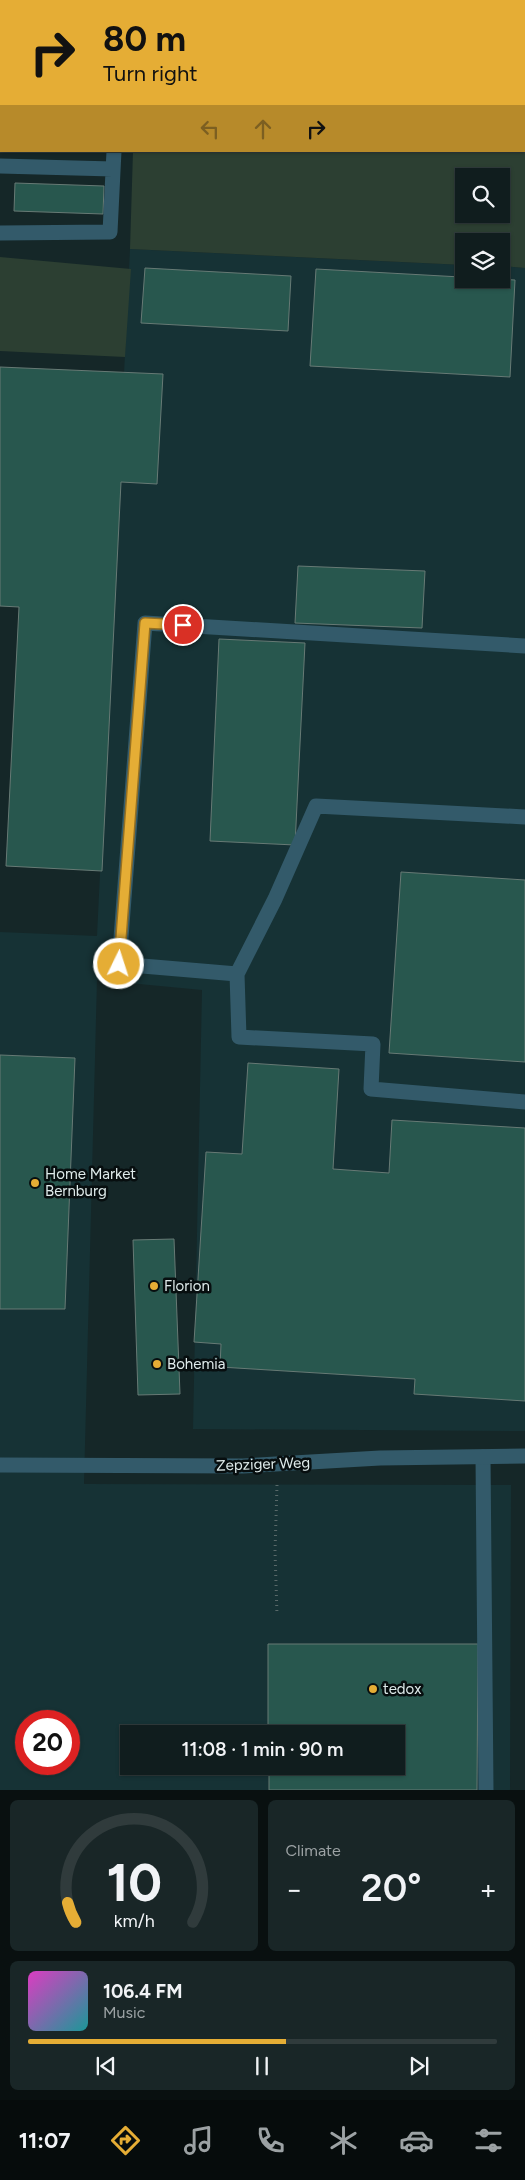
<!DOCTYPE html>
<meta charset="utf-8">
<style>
:root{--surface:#101d1e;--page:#192627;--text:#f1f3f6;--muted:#9ca2a4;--line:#303b3c;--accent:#e5ad35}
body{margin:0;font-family:Figtree,sans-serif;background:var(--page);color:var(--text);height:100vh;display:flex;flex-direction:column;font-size:19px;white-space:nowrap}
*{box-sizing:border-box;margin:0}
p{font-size:16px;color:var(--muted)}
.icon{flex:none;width:28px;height:28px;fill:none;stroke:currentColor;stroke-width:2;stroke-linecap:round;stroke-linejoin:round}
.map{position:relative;height:1790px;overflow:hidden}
.drawer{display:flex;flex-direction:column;gap:10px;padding:10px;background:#091010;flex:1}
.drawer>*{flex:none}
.banner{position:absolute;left:0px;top:0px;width:525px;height:152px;box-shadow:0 1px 4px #0004,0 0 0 1px var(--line);background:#e5ad35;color:#111;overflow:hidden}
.buttons{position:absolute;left:455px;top:168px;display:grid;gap:10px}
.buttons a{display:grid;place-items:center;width:55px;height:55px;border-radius:0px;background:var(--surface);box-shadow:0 1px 4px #0004,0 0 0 1px var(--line);font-size:25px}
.speed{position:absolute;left:15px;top:1710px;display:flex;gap:10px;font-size:25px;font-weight:700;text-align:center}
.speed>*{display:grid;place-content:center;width:65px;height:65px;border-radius:50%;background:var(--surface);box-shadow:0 1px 4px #0004,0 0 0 1px var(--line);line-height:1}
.speed .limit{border:8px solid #d22;background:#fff;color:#111}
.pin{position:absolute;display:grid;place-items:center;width:42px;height:42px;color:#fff;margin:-21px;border:2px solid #fff;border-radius:50%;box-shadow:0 1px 5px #0007}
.me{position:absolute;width:55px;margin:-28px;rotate:4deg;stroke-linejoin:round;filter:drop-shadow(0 0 4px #0008)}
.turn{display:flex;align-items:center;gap:18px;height:105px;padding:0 20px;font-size:22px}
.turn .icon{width:65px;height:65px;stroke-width:2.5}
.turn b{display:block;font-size:35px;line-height:42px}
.lanes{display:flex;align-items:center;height:48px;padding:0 20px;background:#0003;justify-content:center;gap:25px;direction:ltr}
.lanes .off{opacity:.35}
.big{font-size:38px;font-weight:600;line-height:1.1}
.drawer .card{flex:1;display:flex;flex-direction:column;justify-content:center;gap:8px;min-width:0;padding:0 18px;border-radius:8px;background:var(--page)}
.drawer .dial{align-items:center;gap:0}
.dial svg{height:130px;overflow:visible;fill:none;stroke:var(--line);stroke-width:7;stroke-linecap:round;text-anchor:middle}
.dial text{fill:var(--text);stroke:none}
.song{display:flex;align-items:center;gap:15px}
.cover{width:60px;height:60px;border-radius:8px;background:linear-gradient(135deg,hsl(310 70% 55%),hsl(180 70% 35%))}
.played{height:5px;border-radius:2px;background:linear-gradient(90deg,var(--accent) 55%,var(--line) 55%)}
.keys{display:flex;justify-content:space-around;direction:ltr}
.heat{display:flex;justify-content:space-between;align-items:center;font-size:28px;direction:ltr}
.drawer .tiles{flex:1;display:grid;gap:10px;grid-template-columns:1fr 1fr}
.card:last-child{grid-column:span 2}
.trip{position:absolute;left:120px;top:1725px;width:285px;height:50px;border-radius:0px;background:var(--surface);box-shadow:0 1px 4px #0004,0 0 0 1px var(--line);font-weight:600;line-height:50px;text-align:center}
.tab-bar{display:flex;height:80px;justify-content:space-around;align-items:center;background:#060c0c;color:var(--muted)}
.tab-bar .icon{width:35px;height:35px}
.tab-bar .on{color:var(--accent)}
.tab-bar b{font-size:22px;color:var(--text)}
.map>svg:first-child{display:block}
.built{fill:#163235;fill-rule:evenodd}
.green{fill:#2c3f32;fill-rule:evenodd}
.building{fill:#28574e;stroke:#677a75}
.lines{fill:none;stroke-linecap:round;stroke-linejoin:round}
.path{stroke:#596969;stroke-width:3;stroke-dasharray:1 4;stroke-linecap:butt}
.service{stroke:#335a6a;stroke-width:15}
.tertiary{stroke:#335a6a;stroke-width:15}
.route-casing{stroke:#957022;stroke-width:12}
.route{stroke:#e5ad35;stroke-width:9}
.poi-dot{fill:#e5ad35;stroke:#070e0f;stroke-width:2}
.labels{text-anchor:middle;stroke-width:5;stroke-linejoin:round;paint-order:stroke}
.poi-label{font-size:15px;fill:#dfebeb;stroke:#070e0f;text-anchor:start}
.street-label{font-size:15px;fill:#dfebeb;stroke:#070e0f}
</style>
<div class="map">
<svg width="525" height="1790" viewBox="0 0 525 1790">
<rect width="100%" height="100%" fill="#152728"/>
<!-- built -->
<path class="built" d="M 130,249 L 464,265 L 464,279 L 501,279 L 501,266 L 525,268 L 525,1431 L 193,1429 L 202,990 L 97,980 L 84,1484 L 511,1485 L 510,1790 L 0,1790 L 0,932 L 97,936 ZM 26,1721 L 69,1721 L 69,1764 L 26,1764 ZM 129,1734 L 396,1734 L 396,1766 L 129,1766 Z"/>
<!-- green -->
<path class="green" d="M 137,0 L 525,0 L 525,268 L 501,266 L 501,241 L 464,241 L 464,265 L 130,249 L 133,151 L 524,151 L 524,1 ZM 464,176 L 501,176 L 501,214 L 464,214 Z
M 0,257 L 131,269 L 125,357 L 0,351 Z"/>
<!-- building -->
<path class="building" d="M 37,0 L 101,0 L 37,1 Z
M 218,0 L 472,0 L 218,1 Z
M 15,183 L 104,186 L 103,214 L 14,211 Z
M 145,268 L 291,276 L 288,331 L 141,323 Z
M 316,269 L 515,280 L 510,377 L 310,366 Z
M 0,367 L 163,374 L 157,484 L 121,482 L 102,871 L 6,866 L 19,607 L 0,606 Z
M 298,566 L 425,571 L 422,628 L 295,623 Z
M 219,639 L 305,643 L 295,845 L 210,841 Z
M 401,872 L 525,880 L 525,1062 L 389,1053 Z
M 0,1055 L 75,1058 L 65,1309 L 0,1309 Z
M 248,1063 L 339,1069 L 333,1169 L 389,1173 L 392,1120 L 525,1128 L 525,1401 L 414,1394 L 415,1379 L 220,1367 L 221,1344 L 194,1342 L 206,1152 L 242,1154 Z
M 174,1239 L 180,1394 L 138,1395 L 133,1240 Z
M 268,1644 L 478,1644 L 477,1790 L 269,1790 L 269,1766 L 396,1766 L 396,1734 L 268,1734 Z"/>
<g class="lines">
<!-- path -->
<path class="path" d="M 277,1485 L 275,1551 L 277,1615"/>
<!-- service -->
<path class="service" d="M 120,1 L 120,0
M 0,29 L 1,29
M 0,166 L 113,169
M 0,233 L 110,232 L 114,151
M 525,817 L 316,806 L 275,899 L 237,974 L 239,1037 L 373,1044 L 371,1089 L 525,1102
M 237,974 L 119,964 L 145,623 L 525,646
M 483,1457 L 486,1790"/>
<!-- tertiary -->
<path class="tertiary" d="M 0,1465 L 243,1466 L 380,1458 L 525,1456"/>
</g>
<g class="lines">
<defs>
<path id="route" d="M 119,964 L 145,623 L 183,625"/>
</defs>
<!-- route casing -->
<use href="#route" class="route-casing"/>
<!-- route -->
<use href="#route" class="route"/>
</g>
<!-- markers -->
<g class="poi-dot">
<circle cx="35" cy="1183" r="5"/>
<circle cx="154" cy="1286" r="5"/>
<circle cx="157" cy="1364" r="5"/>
<circle cx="373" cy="1689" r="5"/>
</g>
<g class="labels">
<!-- poi labels -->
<g class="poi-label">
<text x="45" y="1179">Home Market<tspan x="45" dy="17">Bernburg</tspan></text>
<text x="164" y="1291">Florion</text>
<text x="167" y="1369">Bohemia</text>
<text x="383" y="1694">tedox</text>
</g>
<!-- street labels -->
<g class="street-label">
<text transform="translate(263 1464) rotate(-2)" y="5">Zepziger Weg</text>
</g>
</g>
</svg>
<div class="buttons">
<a><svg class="icon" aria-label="search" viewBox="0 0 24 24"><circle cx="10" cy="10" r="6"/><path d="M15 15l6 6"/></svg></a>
<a><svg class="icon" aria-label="layers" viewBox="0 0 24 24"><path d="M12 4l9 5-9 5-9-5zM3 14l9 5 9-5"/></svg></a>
</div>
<div class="speed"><div class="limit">20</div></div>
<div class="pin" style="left:183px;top:625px;background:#d93025"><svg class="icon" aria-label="arrive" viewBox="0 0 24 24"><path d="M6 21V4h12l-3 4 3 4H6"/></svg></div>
<svg class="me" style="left:119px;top:964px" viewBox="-20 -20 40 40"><circle r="17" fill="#e5ad35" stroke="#fff" stroke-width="3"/><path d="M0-11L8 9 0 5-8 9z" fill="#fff"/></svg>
<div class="trip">11:08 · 1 min · 90 m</div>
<div class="banner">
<div class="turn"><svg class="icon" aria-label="right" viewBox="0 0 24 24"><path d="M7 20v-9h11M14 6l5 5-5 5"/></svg><div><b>80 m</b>Turn right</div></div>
<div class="lanes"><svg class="icon off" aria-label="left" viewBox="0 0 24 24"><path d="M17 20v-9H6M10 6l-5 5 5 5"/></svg><svg class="icon off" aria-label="ahead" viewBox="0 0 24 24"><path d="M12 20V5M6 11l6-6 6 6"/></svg><svg class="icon" aria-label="right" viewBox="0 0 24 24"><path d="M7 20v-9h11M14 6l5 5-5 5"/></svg></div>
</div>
</div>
<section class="drawer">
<div class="tiles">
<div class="card dial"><svg viewBox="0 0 100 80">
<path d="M14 69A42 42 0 1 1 86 69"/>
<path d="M14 69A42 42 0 0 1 9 57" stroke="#e5ad35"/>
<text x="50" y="56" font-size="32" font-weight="700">10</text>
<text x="50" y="72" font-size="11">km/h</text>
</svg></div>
<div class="card"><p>Climate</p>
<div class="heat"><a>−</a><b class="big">20°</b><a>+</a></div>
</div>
<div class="card">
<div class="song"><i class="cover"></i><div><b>106.4 FM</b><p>Music</p></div></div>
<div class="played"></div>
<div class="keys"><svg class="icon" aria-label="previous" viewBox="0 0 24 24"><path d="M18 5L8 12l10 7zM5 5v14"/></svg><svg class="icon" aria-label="pause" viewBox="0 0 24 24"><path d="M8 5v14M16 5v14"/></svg><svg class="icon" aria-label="next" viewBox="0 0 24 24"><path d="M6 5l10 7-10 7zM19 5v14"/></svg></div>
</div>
</div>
</section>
<nav class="tab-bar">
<b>11:07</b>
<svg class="icon on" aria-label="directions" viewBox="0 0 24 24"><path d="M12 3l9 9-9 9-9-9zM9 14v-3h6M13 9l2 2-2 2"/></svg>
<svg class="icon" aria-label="music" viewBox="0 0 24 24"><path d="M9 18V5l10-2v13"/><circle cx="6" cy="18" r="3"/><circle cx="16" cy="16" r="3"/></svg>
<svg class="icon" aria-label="phone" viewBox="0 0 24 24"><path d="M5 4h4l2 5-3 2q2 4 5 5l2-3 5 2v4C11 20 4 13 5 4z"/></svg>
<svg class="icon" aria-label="climate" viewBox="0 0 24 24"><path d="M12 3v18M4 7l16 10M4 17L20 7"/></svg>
<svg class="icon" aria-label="car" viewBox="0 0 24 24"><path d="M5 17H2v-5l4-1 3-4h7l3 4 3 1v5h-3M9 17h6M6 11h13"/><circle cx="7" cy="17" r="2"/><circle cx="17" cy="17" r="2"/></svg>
<svg class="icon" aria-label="filters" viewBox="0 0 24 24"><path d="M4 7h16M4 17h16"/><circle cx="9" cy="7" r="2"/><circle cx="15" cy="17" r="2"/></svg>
</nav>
